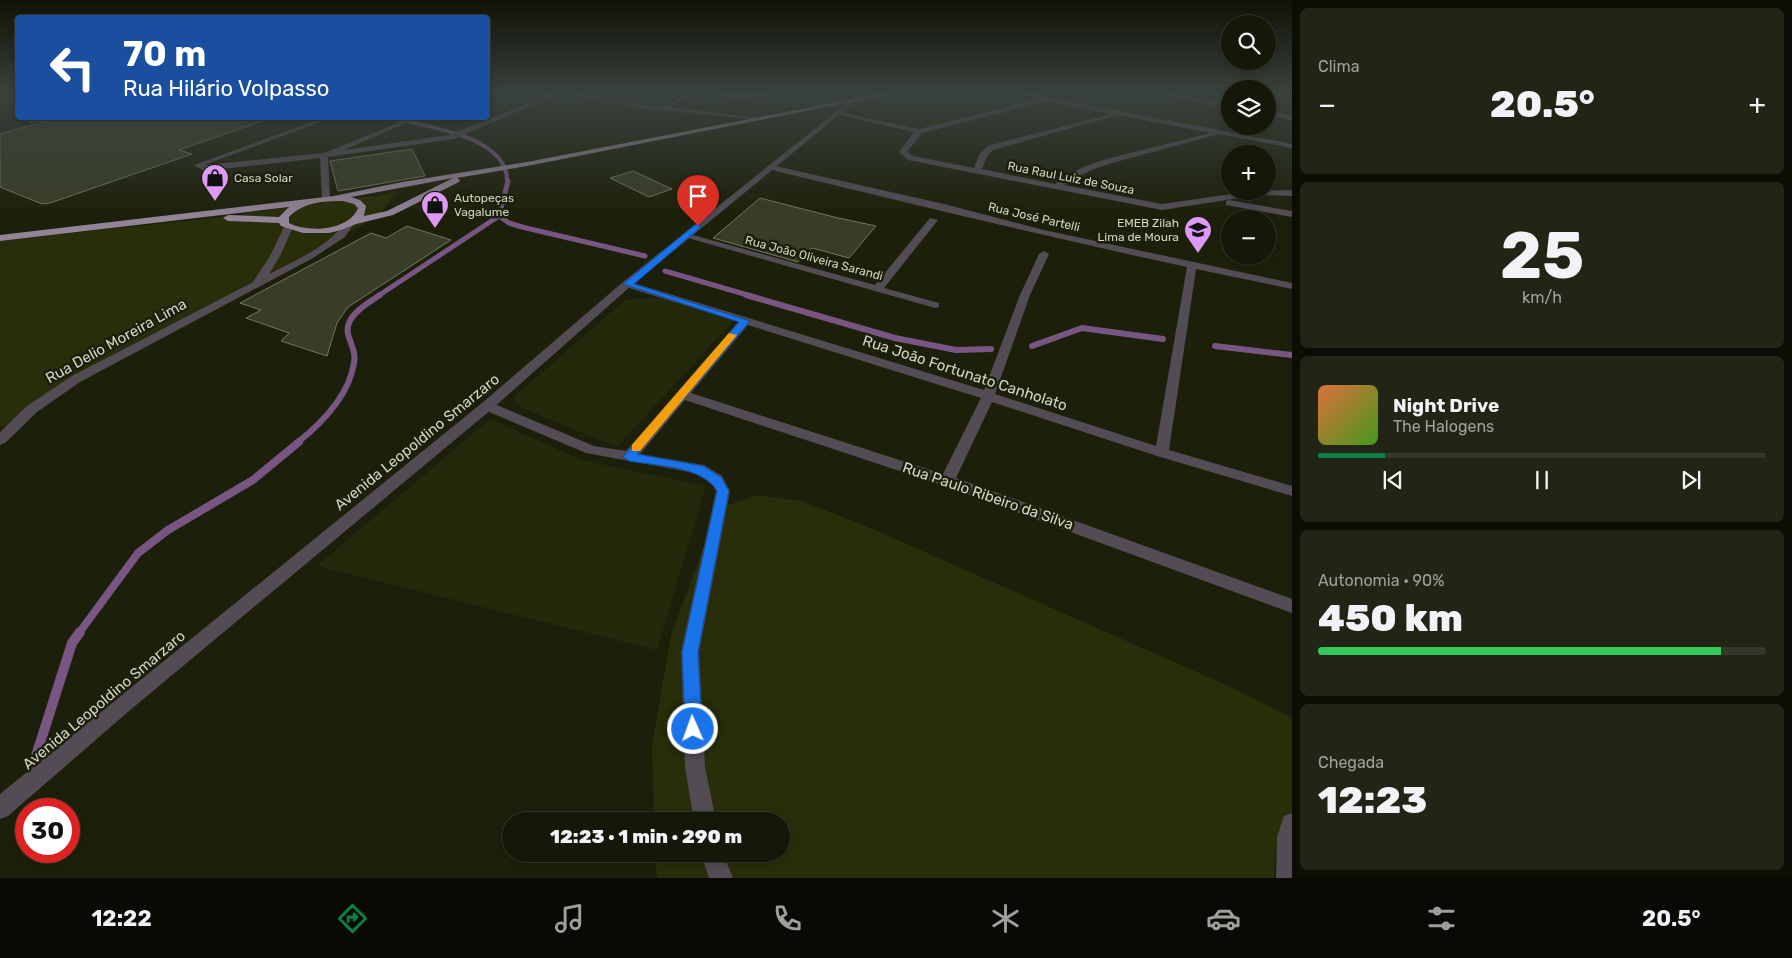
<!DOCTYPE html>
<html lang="pt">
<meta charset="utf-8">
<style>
:root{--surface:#151808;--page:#222516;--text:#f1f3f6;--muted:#9da09c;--line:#343729;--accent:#0b8043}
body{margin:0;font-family:Rubik,sans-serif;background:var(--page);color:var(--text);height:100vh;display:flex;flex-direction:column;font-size:19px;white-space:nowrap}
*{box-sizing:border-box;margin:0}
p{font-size:16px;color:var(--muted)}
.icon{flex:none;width:28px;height:28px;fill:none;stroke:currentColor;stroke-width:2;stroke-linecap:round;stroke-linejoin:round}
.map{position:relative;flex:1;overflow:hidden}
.panel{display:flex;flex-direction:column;gap:8px;padding:8px;background:#0c0d04;width:500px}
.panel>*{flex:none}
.top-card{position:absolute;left:15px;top:15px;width:475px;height:105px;border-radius:5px;box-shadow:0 2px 8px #0003,0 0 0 1px var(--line);background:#1a4fa0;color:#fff;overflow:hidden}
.buttons{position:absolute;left:1221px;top:15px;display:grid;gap:10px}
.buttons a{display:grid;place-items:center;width:55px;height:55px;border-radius:50%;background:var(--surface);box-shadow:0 2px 8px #0003,0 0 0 1px var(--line);font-size:25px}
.speed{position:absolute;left:15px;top:798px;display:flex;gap:10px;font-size:25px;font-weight:700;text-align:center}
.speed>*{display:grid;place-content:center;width:65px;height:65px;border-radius:50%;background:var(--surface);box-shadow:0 2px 8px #0003,0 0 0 1px var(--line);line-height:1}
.speed .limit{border:8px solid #d22;background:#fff;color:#111}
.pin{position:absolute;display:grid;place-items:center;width:42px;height:42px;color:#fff;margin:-51px -21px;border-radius:50% 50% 50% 0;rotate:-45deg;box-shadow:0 0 5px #0007}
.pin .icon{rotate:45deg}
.me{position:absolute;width:55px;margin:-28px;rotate:358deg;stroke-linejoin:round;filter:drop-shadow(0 0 4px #0008)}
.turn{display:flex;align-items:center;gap:18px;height:105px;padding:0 25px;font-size:22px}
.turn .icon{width:65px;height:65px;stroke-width:2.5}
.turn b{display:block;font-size:35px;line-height:42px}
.big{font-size:38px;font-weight:800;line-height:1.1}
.panel .widget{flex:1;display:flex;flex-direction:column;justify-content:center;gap:8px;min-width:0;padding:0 18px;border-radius:8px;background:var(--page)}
.panel .dial{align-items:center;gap:0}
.dial b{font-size:65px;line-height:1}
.song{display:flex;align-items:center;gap:15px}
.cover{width:60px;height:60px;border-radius:8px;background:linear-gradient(135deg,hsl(20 70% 55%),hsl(100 70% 35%))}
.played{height:5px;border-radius:2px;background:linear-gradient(90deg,var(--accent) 15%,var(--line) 15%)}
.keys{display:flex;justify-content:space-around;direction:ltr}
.heat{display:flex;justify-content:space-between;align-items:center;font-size:28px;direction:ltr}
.charge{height:8px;border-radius:4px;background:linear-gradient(90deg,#34c759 90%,var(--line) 0)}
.trip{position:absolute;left:502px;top:812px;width:288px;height:50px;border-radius:25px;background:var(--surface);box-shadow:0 2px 8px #0003,0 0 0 1px var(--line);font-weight:800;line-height:50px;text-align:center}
.menu{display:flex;height:80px;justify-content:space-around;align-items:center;background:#080a03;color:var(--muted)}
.menu .icon{width:35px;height:35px}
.menu .on{color:var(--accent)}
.menu b{font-size:22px;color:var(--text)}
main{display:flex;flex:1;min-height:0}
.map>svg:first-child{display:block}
.built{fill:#24290b}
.green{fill:#282e09}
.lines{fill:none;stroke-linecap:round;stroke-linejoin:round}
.stream-far4{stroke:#785583;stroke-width:4}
.stream-far3{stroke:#785583;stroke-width:5}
.stream-far2{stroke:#785583;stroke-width:6}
.stream-far1{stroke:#785583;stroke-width:8}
.stream{stroke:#785583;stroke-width:10}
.building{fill:#393d26;stroke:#72775f}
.minor{fill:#534c55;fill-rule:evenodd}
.tertiary{fill:#534c55;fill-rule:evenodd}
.trunk{fill:#928397;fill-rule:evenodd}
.route{fill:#1a73e8;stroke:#114b97}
.slow{fill:#f59e0b}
.labels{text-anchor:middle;stroke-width:5;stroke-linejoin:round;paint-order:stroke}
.far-poi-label{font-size:12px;fill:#d1d4c6;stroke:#1c200a;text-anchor:start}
.far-street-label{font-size:12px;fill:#d1d4c6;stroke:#1c200a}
.street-label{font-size:15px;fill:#d1d4c6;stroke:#1c200a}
</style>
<main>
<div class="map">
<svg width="1292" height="878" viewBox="0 0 1292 878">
<rect width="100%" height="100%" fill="#1c200a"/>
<!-- built -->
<path class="built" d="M 657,297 L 733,321 L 617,447 L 520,407 L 513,398 L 625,300 Z
M 490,419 L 581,460 L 706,486 L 657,650 L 317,566 Z"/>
<!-- green -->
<path class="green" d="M 395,193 L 378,217 L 121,350 L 56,388 L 6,426 L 0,427 L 0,241 L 220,217 Z
M 758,495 L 800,501 L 859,523 L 1226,685 L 1292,718 L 1292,814 L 1275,852 L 1274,878 L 657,878 L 655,854 L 781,854 L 781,821 L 654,821 L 652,746 L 671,635 L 703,549 L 726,506 Z"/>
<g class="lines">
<!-- stream-far4 -->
<path class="stream-far4" d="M 391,118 C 425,126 509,136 507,182
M 32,121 L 42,118"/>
<!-- stream-far3 -->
<path class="stream-far3" d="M 499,216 L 509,223 L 522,227 L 645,256
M 665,271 L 751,296
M 378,296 L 499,216 L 508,181"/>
<!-- stream-far2 -->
<path class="stream-far2" d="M 746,295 L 895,338 L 956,350 L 991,349
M 1032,346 L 1082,328 L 1163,339
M 1215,346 L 1292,355
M 297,443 C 322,423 349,396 354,363 C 356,352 351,345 348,334 C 344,316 368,303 380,295"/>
<!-- stream-far1 -->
<path class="stream-far1" d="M 79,633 L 138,553 L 168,530 L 253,480 L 299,442"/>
<!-- stream -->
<path class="stream" d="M 34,762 L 72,643 L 80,632"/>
</g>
<!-- building -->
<path class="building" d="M 57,118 L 264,118 L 265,120 L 179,150 L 192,154 L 50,203 L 42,204 L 0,187 L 0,134 Z
M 412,149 L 425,176 L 338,191 L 330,161 Z
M 633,171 L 672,189 L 649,197 L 610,178 Z
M 760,198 L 834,217 L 876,226 L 849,258 L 812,248 L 798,262 L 713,238 Z
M 407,226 L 451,240 L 348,307 L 337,323 L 327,356 L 281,341 L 289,333 L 246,318 L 261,310 L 240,303 L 371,233 L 386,238 Z"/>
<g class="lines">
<!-- minor -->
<path class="minor" d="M 550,94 L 558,94 L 454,139 L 328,157 L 330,198 L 326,201 L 322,198 L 320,158 L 204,171 L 194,165 L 323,118 L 331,118 L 204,165 L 324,153 L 410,118 L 418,118 L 344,150 L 449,135 Z
M 571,94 C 598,94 637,109 661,106 C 672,105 680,94 693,94 L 670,107 L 762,118 L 759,120 L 640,108 Z
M 709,94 L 775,94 L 744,99 Z
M 1018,94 L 1031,94 L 1292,144 L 1292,148 L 1219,134 L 1112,163 L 1089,171 L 1064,185 L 1162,204 L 1252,191 L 1292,190 L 1292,196 L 1259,195 L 1162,210 L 908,160 L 899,152 L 914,132 L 836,114 L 839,112 L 919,129 L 1037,99 ZM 1046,101 L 1112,114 L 987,146 L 979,155 L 974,168 L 913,156 L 907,152 L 922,133 ZM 1118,115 L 1211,133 L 1106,159 L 1083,167 L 1055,184 L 982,169 L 987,156 L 993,150 Z
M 1160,94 L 1173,94 L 1230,104 L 1230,108 Z
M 1268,111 L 1292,116 L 1292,120 L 1268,115 Z
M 771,165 L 944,204 L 1044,230 L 1292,283 L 1292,289 L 1196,269 L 1169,450 L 1292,486 L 1292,496 L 1157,456 L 992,402 L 956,478 L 1292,599 L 1292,613 L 942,485 L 685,400 L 640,454 L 704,465 L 722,476 L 730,491 L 699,652 L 705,767 L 716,821 L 694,821 L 685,767 L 681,652 L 716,491 L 712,484 L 695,473 L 586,453 L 482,409 L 480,406 L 482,403 L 492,403 L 594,446 L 626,451 L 738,322 L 623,286 L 622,284 L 627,281 L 984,390 L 1020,295 L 1039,254 L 1044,251 L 1049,254 L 1030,295 L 995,394 L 1156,446 L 1187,267 C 1047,237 907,203 768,169 L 767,167 ZM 748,325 L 981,398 L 943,474 L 691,393 Z
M 1229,200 L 1292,211 L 1292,217 L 1226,205 L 1226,201 Z
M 930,218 L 938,220 L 884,288 L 939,303 L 939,307 L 935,308 L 681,236 L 689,234 L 875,285 Z
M 1292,813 L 1292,878 L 1276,878 L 1277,837 L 1284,816 Z
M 701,854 L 723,854 L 733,878 L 709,878 Z"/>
<!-- tertiary -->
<path class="tertiary" d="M 851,100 L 856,101 L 631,286 L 492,409 L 129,711 L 8,816 L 0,819 L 0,794 L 482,403 L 623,282 Z
M 346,221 L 354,223 L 345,237 L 313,258 L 80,382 L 37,412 L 5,443 L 0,445 L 0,432 L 27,406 L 72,376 L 253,282 L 270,256 L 285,225 L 293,227 L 280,256 L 269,274 C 295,260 329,247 346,221 Z"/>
<!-- trunk -->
<path class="trunk" d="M 879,94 L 892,94 L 527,166 L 457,178 L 460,180 L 459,182 L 393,215 L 356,224 L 341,230 L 329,233 L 303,233 L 281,226 L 279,223 L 228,221 L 223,218 L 228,215 L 279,217 L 289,207 L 0,241 L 0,235 L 334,196 L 402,182 L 527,162 ZM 453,178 L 387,211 L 364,216 L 366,206 L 360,200 L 351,197 ZM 343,201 L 354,204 L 358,208 C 349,231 308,233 289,223 L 289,217 C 303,202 324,201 343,201 Z"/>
</g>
<!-- sky -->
<linearGradient id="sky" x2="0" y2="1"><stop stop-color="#0f1206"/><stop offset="0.43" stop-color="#3a423e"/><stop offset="1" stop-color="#3a423e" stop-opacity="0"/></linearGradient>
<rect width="1292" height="217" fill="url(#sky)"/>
<!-- route -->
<path class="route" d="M 696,224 L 702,226 L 634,284 L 750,321 L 637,454 L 703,466 L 721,477 L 729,491 L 698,652 L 702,729 L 699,734 L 693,737 L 688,734 L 685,729 L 682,652 L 717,491 C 703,466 655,466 629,461 L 623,457 L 739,322 L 623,284 Z"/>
<!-- slow -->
<path class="slow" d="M 729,333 L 737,335 L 640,451 L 632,451 L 632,445 Z"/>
<!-- icons -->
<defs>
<symbol id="shop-pin" viewBox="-11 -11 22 30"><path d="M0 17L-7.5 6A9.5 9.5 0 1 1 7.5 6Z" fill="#dd99f3" stroke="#1c200a"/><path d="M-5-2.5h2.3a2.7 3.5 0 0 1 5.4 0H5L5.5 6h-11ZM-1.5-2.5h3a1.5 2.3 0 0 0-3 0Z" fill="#111"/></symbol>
<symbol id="school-pin" viewBox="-11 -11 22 30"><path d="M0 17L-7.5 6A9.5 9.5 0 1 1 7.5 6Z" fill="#dd99f3" stroke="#1c200a"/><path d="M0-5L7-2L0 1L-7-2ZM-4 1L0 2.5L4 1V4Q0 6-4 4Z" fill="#111"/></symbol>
</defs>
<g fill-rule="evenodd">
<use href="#shop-pin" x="199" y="162" width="32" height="43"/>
<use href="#shop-pin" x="419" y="189" width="32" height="43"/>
<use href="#school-pin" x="1182" y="214" width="32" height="43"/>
</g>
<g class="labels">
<!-- far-poi labels -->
<g class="far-poi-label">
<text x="234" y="182">Casa Solar</text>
<text x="454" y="202">Autopeças<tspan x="454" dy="14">Vagalume</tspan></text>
<text x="1179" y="227" text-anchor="end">EMEB Zilah<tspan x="1179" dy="14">Lima de Moura</tspan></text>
</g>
<!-- far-street labels -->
<g class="far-street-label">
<text transform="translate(1071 178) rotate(11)" y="4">Rua Raul Luiz de Souza</text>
<text transform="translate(1034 217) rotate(13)" y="4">Rua José Partelli</text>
<text transform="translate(814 258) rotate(15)" y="4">Rua João Oliveira Sarandi</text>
</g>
<!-- street labels -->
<g class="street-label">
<text transform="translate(116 341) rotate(-29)" y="5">Rua Delio Moreira Lima</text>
<text transform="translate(965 373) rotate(18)" y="5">Rua João Fortunato Canholato</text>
<text transform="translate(417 442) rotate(-39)" y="5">Avenida Leopoldino Smarzaro</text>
<text transform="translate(988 496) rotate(19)" y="5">Rua Paulo Ribeiro da Silva</text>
<text transform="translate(104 700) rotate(-40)" y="5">Avenida Leopoldino Smarzaro</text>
</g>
</g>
</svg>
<div class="buttons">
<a><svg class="icon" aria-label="search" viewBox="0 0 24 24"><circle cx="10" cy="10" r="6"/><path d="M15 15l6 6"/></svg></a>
<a><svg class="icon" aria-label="layers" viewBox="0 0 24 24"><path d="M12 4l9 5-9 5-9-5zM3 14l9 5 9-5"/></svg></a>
<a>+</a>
<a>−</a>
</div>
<div class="speed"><div class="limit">30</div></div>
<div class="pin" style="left:698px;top:226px;background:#d93025"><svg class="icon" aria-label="arrive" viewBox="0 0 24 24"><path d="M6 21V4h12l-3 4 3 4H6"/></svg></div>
<svg class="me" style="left:693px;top:729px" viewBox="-20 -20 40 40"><circle r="17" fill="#1a73e8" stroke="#fff" stroke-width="3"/><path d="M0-11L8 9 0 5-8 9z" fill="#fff"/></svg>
<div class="trip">12:23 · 1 min · 290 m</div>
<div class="top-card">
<div class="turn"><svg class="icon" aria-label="left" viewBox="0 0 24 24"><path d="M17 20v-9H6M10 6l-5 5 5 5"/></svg><div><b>70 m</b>Rua Hilário Volpasso</div></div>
</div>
</div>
<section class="panel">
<div class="widget"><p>Clima</p>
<div class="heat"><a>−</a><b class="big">20.5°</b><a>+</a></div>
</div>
<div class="widget dial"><b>25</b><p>km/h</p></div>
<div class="widget">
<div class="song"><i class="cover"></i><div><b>Night Drive</b><p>The Halogens</p></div></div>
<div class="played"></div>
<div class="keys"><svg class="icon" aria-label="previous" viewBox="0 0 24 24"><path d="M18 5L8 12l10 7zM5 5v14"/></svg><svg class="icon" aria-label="pause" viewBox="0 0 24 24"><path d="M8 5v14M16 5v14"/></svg><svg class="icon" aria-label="next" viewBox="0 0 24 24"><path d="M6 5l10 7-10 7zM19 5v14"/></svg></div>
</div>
<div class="widget"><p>Autonomia · 90%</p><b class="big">450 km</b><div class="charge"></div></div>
<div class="widget"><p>Chegada</p><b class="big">12:23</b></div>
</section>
</main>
<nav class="menu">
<b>12:22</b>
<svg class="icon on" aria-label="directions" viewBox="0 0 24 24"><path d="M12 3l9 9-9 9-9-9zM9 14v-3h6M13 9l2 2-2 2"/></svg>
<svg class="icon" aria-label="music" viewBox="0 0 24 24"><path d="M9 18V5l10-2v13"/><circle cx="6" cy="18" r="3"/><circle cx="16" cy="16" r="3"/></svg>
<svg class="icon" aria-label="phone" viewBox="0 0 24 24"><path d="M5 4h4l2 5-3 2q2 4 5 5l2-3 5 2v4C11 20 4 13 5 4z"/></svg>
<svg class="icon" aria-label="climate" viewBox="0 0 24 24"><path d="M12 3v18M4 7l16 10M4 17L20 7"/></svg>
<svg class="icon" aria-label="car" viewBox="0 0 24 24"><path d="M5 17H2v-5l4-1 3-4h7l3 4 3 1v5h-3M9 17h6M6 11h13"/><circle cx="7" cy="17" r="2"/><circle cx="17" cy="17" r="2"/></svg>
<svg class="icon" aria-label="filters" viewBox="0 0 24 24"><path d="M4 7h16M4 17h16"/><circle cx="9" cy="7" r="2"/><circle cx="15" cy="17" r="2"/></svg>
<b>20.5°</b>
</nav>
